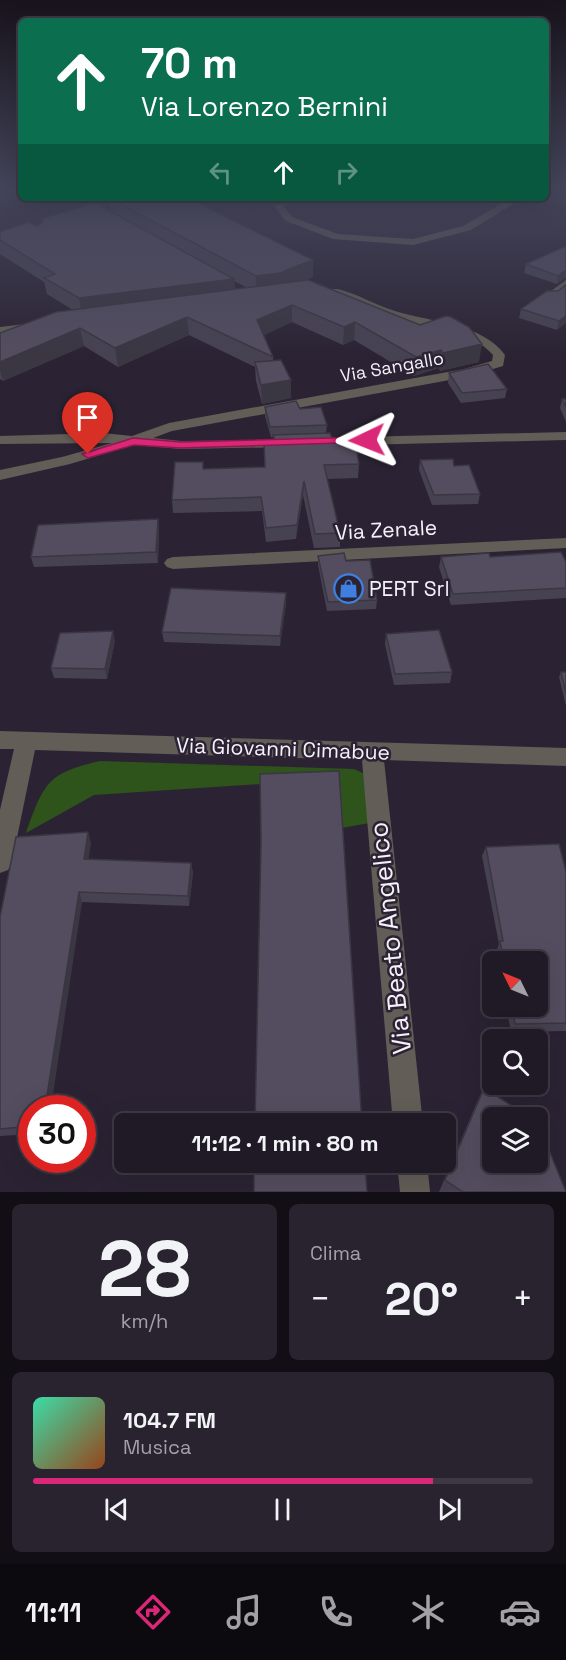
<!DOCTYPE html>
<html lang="it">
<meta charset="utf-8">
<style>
:root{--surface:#201a26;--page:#28232e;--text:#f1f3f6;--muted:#a2a1a7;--line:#3d3843;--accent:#db2777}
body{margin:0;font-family:"Space Grotesk",sans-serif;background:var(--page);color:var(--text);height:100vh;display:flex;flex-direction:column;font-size:22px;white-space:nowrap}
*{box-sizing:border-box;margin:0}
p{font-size:20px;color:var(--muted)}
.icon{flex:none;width:33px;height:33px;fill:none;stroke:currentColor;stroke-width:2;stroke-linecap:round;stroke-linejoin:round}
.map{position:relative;height:1192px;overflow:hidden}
.side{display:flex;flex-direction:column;gap:12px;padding:12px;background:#120e15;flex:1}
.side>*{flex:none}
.top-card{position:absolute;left:18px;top:18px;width:531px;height:183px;border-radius:9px;box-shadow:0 6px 24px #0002,0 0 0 2px var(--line);background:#0b6e4f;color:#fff;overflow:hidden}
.needle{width:39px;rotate:313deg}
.tools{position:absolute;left:482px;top:951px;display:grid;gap:12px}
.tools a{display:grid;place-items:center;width:66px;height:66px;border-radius:9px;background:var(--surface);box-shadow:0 6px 24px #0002,0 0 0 2px var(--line);font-size:30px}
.speed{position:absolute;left:18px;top:1095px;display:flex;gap:12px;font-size:30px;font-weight:700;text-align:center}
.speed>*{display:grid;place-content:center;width:78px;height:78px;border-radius:50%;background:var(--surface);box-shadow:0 6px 24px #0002,0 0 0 2px var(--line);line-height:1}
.speed .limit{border:9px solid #d22;background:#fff;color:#111}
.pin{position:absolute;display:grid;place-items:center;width:51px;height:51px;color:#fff;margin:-62px -26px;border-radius:50% 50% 50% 0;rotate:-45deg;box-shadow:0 0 6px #0007}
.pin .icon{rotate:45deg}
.me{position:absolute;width:66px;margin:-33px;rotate:268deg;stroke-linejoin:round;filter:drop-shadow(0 0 4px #0008)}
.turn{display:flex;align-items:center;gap:21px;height:126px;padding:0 24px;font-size:27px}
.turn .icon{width:78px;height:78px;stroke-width:2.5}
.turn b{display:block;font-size:42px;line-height:51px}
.lanes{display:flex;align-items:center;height:57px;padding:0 24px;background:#0003;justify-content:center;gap:30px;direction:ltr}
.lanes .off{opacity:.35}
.big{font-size:45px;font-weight:800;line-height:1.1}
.side .tile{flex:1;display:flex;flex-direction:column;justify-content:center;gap:9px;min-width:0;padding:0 21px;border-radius:9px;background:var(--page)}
.side .dial{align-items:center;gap:0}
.dial b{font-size:78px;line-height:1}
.song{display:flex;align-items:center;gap:18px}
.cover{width:72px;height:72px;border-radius:9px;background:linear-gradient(135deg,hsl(160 70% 55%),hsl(20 70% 35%))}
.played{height:6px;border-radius:3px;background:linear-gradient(90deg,var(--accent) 80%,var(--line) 80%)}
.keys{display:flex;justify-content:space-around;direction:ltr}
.heat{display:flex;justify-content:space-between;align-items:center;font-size:33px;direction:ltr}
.side .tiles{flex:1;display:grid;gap:12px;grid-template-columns:1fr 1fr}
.tile:last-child{grid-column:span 2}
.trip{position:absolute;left:114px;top:1113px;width:342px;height:60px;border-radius:9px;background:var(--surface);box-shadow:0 6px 24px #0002,0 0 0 2px var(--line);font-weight:800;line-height:60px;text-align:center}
.tab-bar{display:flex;height:96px;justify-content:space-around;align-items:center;background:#0d0a0f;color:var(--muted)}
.tab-bar .icon{width:42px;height:42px}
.tab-bar .on{color:var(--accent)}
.tab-bar b{font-size:27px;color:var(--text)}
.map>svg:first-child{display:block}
.green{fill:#2e531b}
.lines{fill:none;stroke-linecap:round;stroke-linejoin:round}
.minor{fill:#625d56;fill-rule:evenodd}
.wall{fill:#474252;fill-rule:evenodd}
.shaded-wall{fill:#3a3642}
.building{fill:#534d5f;stroke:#3a3642;stroke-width:1.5}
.route{fill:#db2777;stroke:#8e194d;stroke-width:1.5}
.labels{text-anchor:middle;stroke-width:5;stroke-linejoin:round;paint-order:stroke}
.far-street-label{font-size:18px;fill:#f5f0fa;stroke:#2b2333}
.street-label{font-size:21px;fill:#f5f0fa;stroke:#2b2333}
.poi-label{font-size:21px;fill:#f5f0fa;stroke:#2b2333;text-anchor:start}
.near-street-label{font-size:26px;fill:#f5f0fa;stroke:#2b2333}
</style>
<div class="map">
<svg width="566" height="1192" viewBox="0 0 566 1192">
<rect width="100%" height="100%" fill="#2b2333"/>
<!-- green -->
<path class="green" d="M 100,761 L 354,769 L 365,774 L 370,823 L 341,828 L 336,779 L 94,795 L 26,833 C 44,783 47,773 100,761 Z"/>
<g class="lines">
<!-- minor -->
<path class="minor" d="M 511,198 L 523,198 L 471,230 L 413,245 L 333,239 L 286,221 L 274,206 L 282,204 L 292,217 L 338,234 L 413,239 L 463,226 Z
M 566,280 L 566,289 L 555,298 L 547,298 L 547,294 Z
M 338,289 C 358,294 375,305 395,311 C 430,322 482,323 505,355 L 503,366 L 466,377 L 172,431 L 153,438 L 181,441 L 293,440 L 295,443 L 293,446 L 288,447 L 181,449 L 134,445 L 70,464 L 0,480 L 0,470 L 62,457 L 112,443 L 0,444 L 0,436 L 103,433 L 132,436 L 169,423 L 464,369 L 492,361 L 493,355 C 472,329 416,326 386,316 C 369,310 355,301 338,296 C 328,293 315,299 307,292 L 313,289 Z
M 33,323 L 37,324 L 37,330 L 0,335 L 0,327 Z
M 566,432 L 566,440 L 319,446 L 312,442 L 319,438 Z
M 566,538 L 566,548 L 173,569 L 167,567 L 164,563 L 167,559 L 173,557 Z
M 0,731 L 566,748 L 566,766 L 384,760 L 423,1124 L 393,1124 L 362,760 L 35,750 L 12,862 L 8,870 L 0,873 L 0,810 L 14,749 L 0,749 Z
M 397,1162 L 427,1162 L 430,1192 L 400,1192 Z"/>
</g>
<!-- wall -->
<path class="wall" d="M 109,198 L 313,260 L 313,277 L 302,281 L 479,362 L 440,371 L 439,368 L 414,376 L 354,340 L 343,345 L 292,322 L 264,335 L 273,357 L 273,360 L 291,380 L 291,398 L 262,404 L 256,381 L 255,367 L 189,335 L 118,367 L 84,346 L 3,381 L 0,379 L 0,333 L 73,310 L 47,294 L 44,282 L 0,254 L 0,232 L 37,226 L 42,223 L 41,219 L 111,211 ZM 234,281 L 248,288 L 235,290 Z
M 566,246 L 566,278 L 565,278 L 557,284 L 524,273 L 526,264 Z
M 558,291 L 566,323 L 557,330 L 519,318 L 521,309 Z
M 449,373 L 507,389 L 505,398 L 461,403 L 448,383 Z
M 562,399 L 566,399 L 566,422 L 560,408 Z
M 265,407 L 300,409 L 327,425 L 326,433 L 333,441 L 359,464 L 358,478 L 327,479 L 340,533 L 340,547 L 314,548 L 303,495 L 296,539 L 266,542 L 262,511 L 173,513 L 172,500 L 203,462 L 203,469 L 265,467 L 264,443 L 274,443 L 273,437 L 271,437 L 265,416 Z
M 420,460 L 454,466 L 480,494 L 478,504 L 432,505 L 419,470 Z
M 158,519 L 159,529 L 158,563 L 34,567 L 31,557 Z
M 318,556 L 346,561 L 377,600 L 376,609 L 327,611 L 318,565 Z
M 441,557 L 490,557 L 566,562 L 566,598 L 451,605 L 439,567 Z
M 286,603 L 280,646 L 164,642 L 162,632 Z
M 386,634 L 452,672 L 450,683 L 394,685 L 385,644 Z
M 115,641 L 107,679 L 54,678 L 51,668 Z
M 561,672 L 566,672 L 566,706 L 559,677 Z
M 91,843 L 88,859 L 191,863 L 193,873 L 189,906 L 82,902 L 32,1108 L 32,1134 L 0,1136 L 0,917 Z
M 486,847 L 566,872 L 566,1031 L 511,1032 L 506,1006 L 537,1006 L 537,962 L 499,962 L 497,950 L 499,944 L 482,856 Z
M 484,1088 L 543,1135 L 566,1192 L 439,1192 L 477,1102 Z"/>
<!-- shaded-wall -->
<path class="shaded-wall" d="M 313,260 L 313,277 L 288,286 L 256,293 L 256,276 Z
M 566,270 L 565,278 L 557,284 L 558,276 Z
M 234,279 L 235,296 L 82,315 L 79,298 Z
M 292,305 L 292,322 L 257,338 L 257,320 Z
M 566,316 L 566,323 L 557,330 L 559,321 Z
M 187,317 L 189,335 L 118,367 L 115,348 Z
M 355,322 L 354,340 L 343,345 L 344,327 Z
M 80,328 L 84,346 L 3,381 L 0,370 L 0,362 Z
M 482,344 L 479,362 L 440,371 L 443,353 Z
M 441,350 L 439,368 L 414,376 L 416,357 Z
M 291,380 L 291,398 L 262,404 L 261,385 Z
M 304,481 L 303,495 L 296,539 L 297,525 Z
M 158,519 L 159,529 L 158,563 L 156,552 Z
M 286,593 L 286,603 L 280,646 L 280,636 Z
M 113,631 L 115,641 L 107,679 L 105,669 Z
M 88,832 L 91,843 L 87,869 L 84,859 Z
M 191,863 L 193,873 L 189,906 L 188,896 Z
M 79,892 L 82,902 L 51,1108 L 45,1108 Z"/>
<!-- building -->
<path class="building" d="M 109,198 L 187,198 L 313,260 L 284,271 L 288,272 L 256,276 Z
M 95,203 L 234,279 L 79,298 L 44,278 L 55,274 L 0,240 L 0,232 L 29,222 L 37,226 L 43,222 L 41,219 Z
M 566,246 L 566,270 L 558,276 L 526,264 Z
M 308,280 L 420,325 L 446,316 L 451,317 L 469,327 L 482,344 L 443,353 L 441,350 L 416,357 L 355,322 L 344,327 L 292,305 L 257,320 L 273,357 L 187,317 L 115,348 L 80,328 L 0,362 L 0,333 L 56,312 Z
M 566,285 L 566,316 L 559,321 L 521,309 L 547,291 L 558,291 Z
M 281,360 L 291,380 L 261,385 L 255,362 Z
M 488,364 L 507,389 L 462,393 L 449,373 Z
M 562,399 L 566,399 L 566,407 Z
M 296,401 L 300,409 L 321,407 L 327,425 L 270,427 L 265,407 Z
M 330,433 L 333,441 L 355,440 L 359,464 L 324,465 L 340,533 L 315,534 L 304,481 L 297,525 L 266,528 L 261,497 L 172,500 L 175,462 L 203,462 L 203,469 L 265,467 L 264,443 L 276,443 L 273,435 Z
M 453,459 L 454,466 L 469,465 L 480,494 L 434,495 L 420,460 Z
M 158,519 L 156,552 L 31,557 L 38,525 Z
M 561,552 L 566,562 L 566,588 L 453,594 L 441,557 L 489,553 L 490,557 Z
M 344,553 L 346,561 L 370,560 L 377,600 L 328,602 L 318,556 Z
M 171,588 L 286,593 L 280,636 L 162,632 Z
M 439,630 L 452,672 L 395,674 L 386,634 Z
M 113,631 L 105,669 L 51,668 L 60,633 Z
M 561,672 L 566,672 L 566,693 Z
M 339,771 L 362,1124 L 255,1124 L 261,842 L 260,774 Z
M 88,832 L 84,859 L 191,863 L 188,896 L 79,892 L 45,1108 L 32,1108 L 32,1126 L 0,1129 L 0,917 L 16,837 Z
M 559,844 L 566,872 L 566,1023 L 515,1024 L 512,1006 L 537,1006 L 537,962 L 504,962 L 500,941 L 503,941 L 486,847 Z
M 484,1088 L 531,1118 L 492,1118 L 492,1162 L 537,1162 L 537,1121 L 546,1127 L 543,1135 L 566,1192 L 463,1192 L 445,1180 Z
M 254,1162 L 365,1162 L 367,1192 L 254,1192 Z"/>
<!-- sky -->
<linearGradient id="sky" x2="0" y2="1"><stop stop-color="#18131c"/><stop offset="0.53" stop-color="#44455b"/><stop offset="1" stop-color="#44455b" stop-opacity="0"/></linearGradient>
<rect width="566" height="356" fill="url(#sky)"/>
<!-- route -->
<path class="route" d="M 367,437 L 372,440 L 371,442 L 181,448 L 134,445 L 88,458 L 82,454 L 133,438 L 181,442 Z"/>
<!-- icons -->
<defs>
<symbol id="shop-ring" viewBox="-11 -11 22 22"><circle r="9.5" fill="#2b2333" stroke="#3f7fe0" stroke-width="1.5"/><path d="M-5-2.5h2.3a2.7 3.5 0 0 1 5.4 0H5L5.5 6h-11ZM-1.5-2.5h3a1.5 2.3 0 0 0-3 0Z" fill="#3f7fe0"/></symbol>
</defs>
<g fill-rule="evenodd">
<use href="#shop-ring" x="332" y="572" width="33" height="33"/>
</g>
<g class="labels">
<!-- far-street labels -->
<g class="far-street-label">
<text transform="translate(392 367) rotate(-10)" y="6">Via Sangallo</text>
</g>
<!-- street labels -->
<g class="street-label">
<text transform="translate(386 530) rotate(-3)" y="7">Via Zenale</text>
<text transform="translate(283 749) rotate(2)" y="7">Via Giovanni Cimabue</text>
</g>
<!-- poi labels -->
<g class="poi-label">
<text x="369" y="596">PERT Srl</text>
</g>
<!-- near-street labels -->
<g class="near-street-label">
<text transform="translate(390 938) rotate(-96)" y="9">Via Beato Angelico</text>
</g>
</g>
</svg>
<div class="tools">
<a><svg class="needle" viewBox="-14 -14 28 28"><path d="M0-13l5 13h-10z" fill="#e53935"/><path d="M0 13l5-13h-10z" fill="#a2a1a7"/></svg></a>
<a><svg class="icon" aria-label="search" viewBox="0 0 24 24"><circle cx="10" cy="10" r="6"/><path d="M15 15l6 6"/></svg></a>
<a><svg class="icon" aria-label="layers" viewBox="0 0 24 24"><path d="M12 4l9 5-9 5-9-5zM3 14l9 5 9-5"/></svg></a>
</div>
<div class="speed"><div class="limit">30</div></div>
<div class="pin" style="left:88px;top:454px;background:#d93025"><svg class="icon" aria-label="arrive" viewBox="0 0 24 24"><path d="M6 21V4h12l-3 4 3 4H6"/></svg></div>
<svg class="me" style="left:367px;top:440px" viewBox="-20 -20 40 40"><path d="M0-17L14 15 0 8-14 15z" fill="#db2777" stroke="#fff" stroke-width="4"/></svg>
<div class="trip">11:12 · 1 min · 80 m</div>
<div class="top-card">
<div class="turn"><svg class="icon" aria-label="ahead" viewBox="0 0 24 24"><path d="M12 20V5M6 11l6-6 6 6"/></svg><div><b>70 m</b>Via Lorenzo Bernini</div></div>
<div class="lanes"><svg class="icon off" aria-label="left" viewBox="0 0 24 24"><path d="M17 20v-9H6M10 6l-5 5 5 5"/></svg><svg class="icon" aria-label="ahead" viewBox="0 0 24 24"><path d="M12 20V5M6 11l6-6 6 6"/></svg><svg class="icon off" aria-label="right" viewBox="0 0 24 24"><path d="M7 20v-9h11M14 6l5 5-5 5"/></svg></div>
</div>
</div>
<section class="side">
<div class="tiles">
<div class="tile dial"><b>28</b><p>km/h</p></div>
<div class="tile"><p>Clima</p>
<div class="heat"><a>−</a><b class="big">20°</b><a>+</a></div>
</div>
<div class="tile">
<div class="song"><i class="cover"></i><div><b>104.7 FM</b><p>Musica</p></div></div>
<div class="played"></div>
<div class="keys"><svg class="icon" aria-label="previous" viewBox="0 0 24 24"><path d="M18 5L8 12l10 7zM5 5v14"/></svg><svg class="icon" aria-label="pause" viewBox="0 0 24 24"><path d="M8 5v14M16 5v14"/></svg><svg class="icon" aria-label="next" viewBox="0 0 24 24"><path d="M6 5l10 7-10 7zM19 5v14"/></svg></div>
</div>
</div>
</section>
<nav class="tab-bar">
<b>11:11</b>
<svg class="icon on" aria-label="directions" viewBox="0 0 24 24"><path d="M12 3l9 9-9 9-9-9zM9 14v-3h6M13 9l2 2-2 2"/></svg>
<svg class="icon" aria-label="music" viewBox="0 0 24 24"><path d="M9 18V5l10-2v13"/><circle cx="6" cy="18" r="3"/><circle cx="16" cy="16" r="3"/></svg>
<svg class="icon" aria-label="phone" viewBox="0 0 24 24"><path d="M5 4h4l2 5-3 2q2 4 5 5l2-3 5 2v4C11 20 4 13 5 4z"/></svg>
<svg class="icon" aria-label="climate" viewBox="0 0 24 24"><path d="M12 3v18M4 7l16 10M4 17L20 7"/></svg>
<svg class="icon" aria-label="car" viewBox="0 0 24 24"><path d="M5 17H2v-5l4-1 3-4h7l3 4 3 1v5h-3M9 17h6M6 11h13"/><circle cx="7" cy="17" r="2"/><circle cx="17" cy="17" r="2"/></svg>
</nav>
